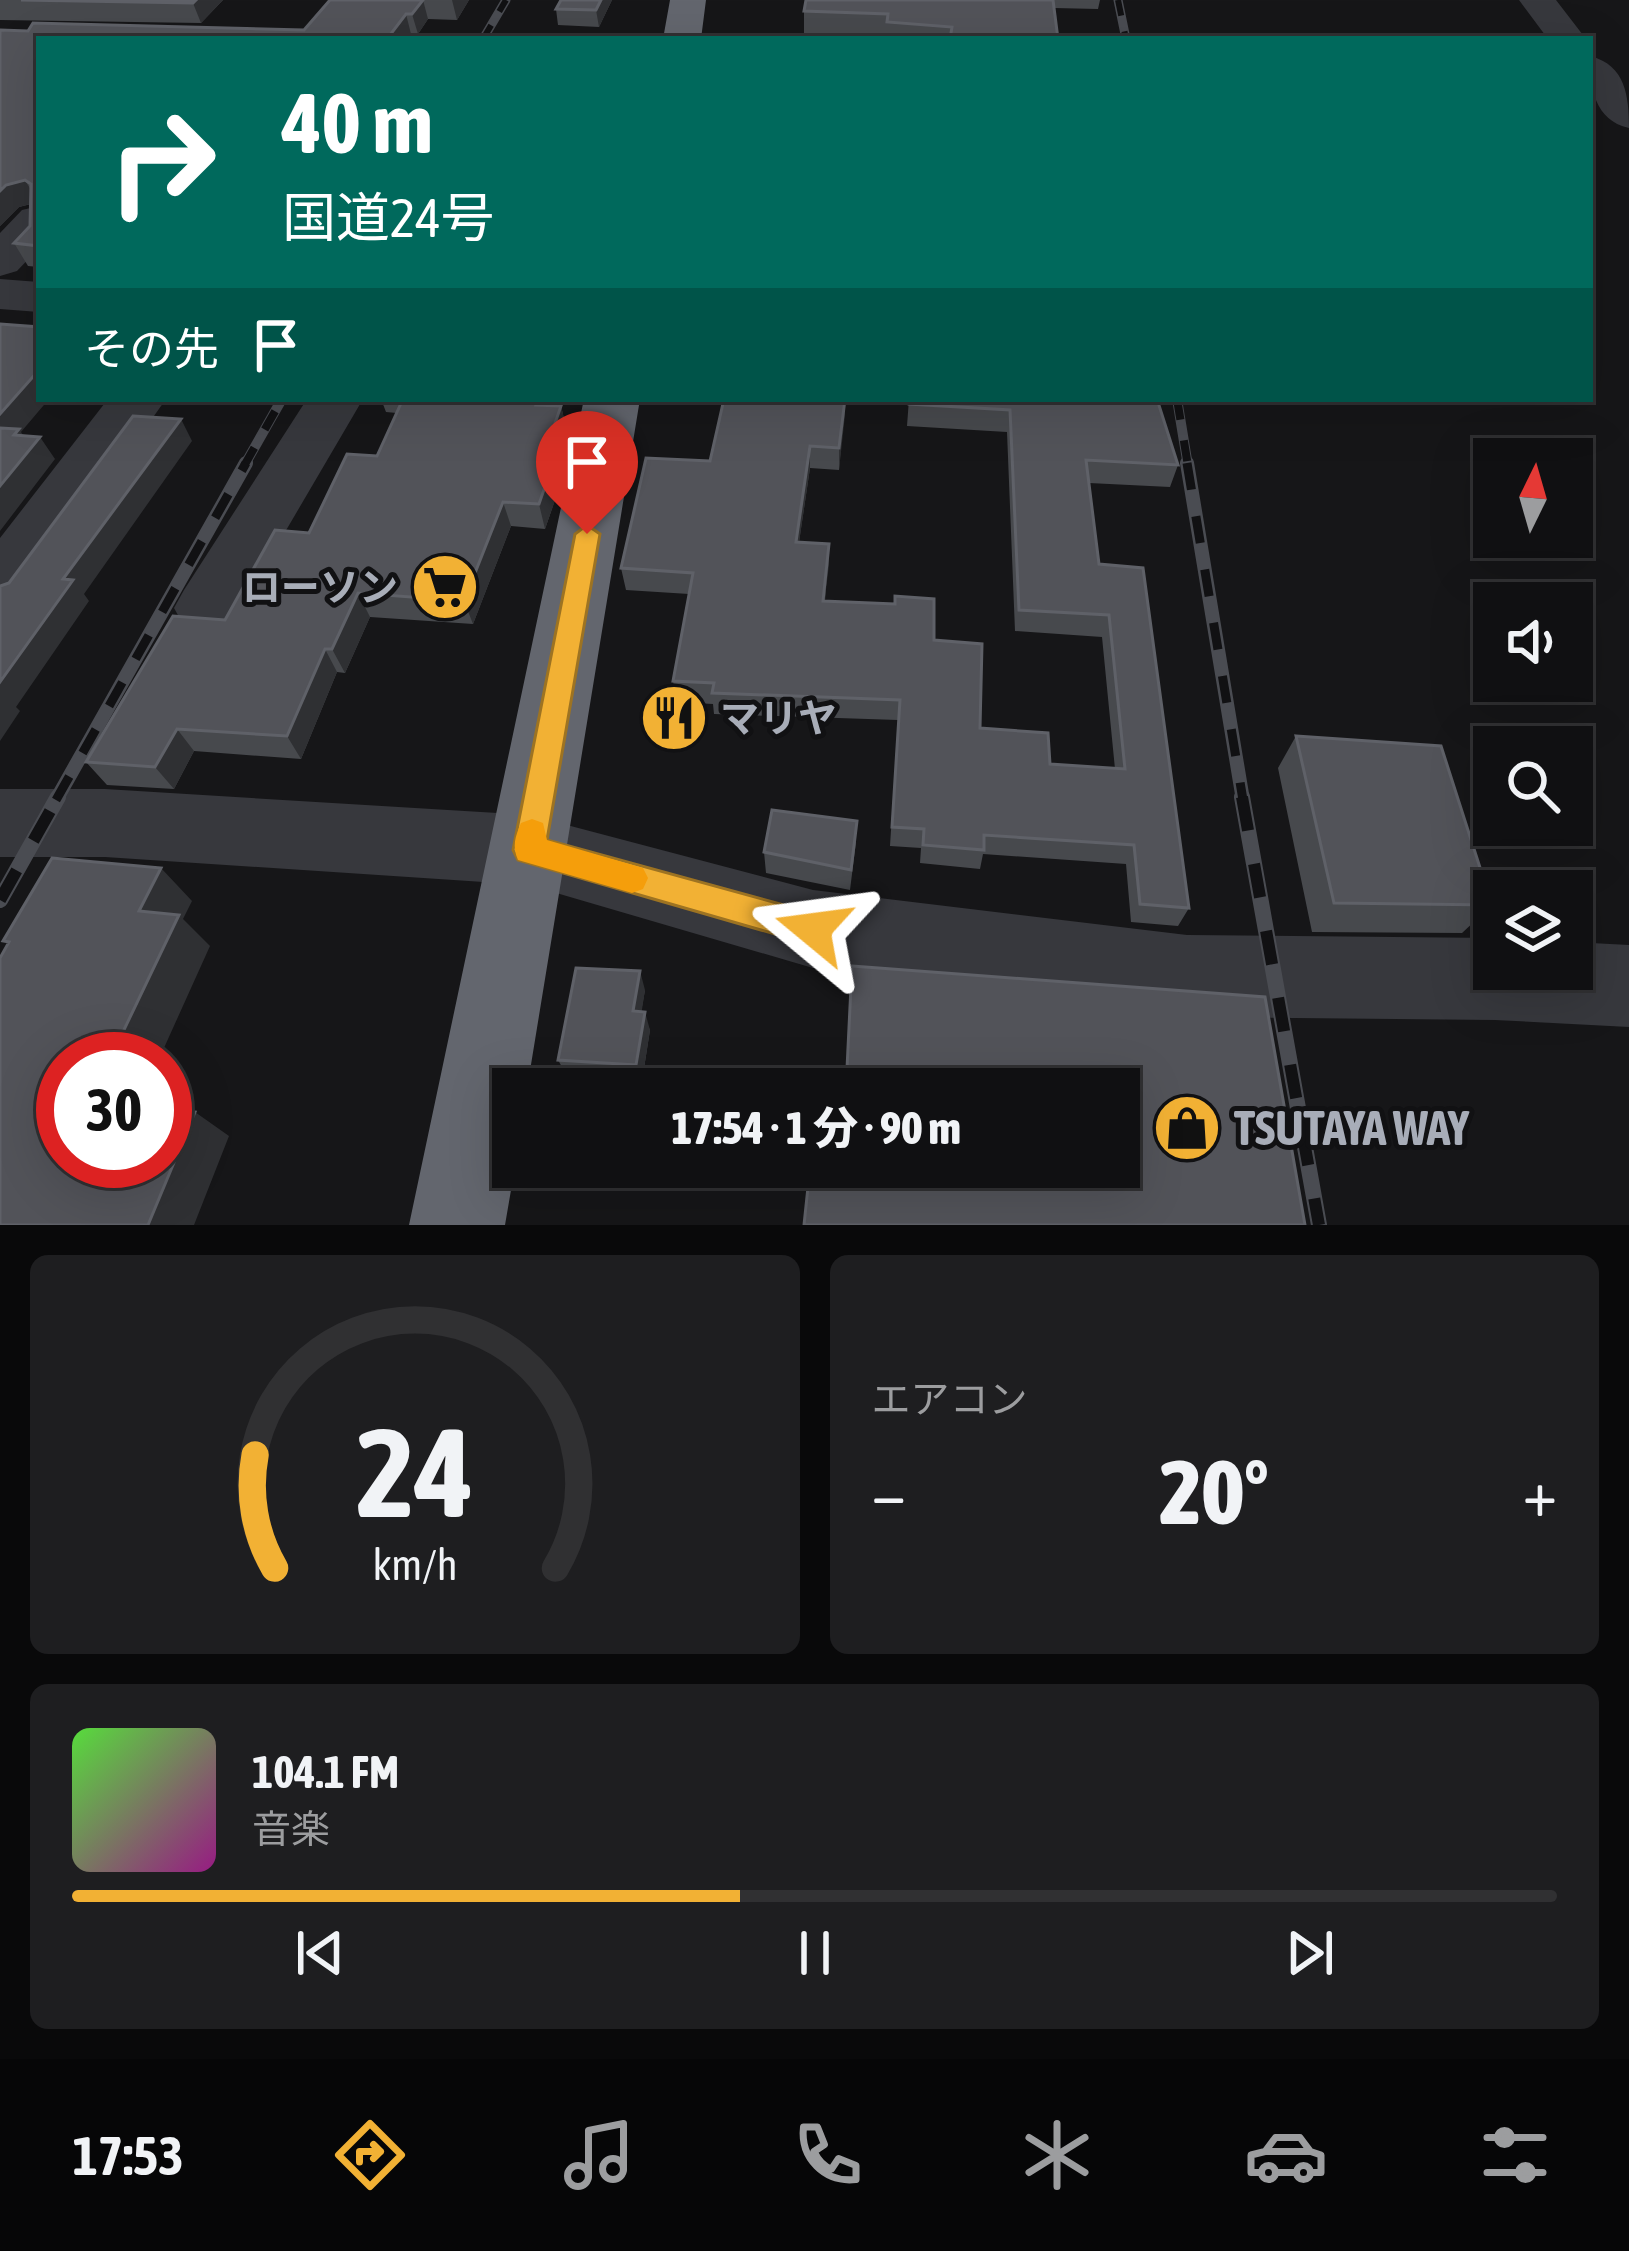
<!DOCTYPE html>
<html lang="ja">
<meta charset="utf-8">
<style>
:root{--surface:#101012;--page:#1e1e20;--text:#f1f3f6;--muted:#9c9d9f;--line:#303032;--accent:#f2b134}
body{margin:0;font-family:"Asap Condensed","Noto Sans JP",sans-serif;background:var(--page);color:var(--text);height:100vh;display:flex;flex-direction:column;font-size:45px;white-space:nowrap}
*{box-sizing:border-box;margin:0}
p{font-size:39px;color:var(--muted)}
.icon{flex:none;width:66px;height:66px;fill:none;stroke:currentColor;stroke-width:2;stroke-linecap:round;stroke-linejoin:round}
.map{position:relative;height:1225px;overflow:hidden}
.sheet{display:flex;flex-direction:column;gap:30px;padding:30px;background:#09090a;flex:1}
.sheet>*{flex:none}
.top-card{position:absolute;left:36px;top:36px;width:1557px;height:366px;border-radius:0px;box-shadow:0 12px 48px #0002,0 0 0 3px var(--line);background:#00695c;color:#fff;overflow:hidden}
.needle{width:78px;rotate:5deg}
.tools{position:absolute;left:1473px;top:438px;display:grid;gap:24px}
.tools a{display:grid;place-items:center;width:120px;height:120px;border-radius:0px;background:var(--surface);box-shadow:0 12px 48px #0002,0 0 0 3px var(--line);font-size:60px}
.speed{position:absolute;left:36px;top:1032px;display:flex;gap:24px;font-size:60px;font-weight:700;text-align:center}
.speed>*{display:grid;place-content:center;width:156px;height:156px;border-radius:50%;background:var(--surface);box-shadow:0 12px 48px #0002,0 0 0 3px var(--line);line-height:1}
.speed .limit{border:18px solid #d22;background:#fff;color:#111}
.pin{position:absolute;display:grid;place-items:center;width:102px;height:102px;color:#fff;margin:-123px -51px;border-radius:50% 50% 50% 0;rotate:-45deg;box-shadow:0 0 12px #0007}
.pin .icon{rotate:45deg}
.me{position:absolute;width:132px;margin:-66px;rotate:286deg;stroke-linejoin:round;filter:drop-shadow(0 0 9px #0008)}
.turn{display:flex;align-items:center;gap:42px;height:252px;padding:0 48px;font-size:54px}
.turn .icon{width:156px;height:156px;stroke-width:2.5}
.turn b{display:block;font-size:84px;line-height:102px}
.then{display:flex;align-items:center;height:114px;padding:0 48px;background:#0003;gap:24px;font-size:45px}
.big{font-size:90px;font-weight:800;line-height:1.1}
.sheet .widget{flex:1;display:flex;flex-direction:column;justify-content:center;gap:18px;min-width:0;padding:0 42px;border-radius:18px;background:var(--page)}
.sheet .dial{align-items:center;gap:0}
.dial svg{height:312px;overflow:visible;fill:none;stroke:var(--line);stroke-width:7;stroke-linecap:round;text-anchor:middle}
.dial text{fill:var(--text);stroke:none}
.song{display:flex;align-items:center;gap:36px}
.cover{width:144px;height:144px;border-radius:18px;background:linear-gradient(135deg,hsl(110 70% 55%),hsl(310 70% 35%))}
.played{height:12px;border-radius:6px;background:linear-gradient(90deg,var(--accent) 45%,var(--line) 45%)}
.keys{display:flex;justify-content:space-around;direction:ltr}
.heat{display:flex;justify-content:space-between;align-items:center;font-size:66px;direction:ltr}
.sheet .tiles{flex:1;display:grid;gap:30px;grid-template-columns:1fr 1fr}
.widget:last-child{grid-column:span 2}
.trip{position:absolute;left:492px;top:1068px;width:648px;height:120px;border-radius:0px;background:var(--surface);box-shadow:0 12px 48px #0002,0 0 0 3px var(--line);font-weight:800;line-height:120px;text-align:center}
.tabs{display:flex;height:192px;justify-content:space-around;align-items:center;background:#060607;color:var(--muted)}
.tabs .icon{width:84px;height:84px}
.tabs .current{color:var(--accent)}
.tabs b{font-size:54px;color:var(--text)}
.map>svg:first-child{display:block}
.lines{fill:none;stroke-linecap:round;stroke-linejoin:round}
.minor{fill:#37383d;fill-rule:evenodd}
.highway{fill:#63666e;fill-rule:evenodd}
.rail-far3-casing{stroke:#4a4c52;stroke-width:9}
.rail-far2-casing{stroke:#4a4c52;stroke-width:10}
.rail-far1-casing{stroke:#4a4c52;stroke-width:14}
.rail-casing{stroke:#4a4c52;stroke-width:16}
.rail-far3{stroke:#111113;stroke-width:6;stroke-dasharray:16;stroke-linecap:butt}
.rail-far2{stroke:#111113;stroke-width:8;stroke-dasharray:21;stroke-linecap:butt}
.rail-far1{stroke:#111113;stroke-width:9;stroke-dasharray:27;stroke-linecap:butt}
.rail{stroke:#111113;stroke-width:12;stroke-dasharray:34;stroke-linecap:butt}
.wall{fill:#47494d}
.shaded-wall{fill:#2f3033}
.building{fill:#525359;stroke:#5f6168;stroke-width:3}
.route{fill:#f2b134;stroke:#9d7322;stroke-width:3}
.slow{fill:#f59e0b}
.labels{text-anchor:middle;stroke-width:10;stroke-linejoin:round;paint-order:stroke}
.poi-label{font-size:39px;font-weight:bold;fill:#a8adb8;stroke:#111113;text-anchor:end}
.near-poi-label{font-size:48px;font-weight:bold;fill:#a8adb8;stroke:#111113;text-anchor:start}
</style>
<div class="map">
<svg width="1629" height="1225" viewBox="0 0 1629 1225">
<rect width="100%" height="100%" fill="#161618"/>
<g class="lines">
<!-- minor -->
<path class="minor" d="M 1519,0 L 1556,0 L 1586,39 L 1548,39 Z
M 1590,56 C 1626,65 1629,97 1629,128 C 1594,120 1590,87 1590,56 Z
M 39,206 L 39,248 L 17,271 L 0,276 L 0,233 L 22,210 Z
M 0,279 L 39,282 L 39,312 L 0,309 Z
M 108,399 L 166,399 L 23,601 L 0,608 L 0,538 Z
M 307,399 L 363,399 L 230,626 L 207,633 L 184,626 L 174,608 L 184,590 Z
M 0,789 L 105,789 L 529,815 L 813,890 L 1187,935 L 1494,938 L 1494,969 L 1572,969 L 1572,942 L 1629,945 L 1629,1027 L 1495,1020 L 1187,1017 L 813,968 L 529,885 L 105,857 L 0,857 Z"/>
<!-- highway -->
<path class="highway" d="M 670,0 L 706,0 L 701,39 L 663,39 Z
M 584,399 L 640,399 L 527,1089 L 513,1089 L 515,1167 L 505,1225 L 409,1225 Z"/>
<defs>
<path id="rail-far3" d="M 1118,0 L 1126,39
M 483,39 L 506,0"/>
<path id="rail-far2" d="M 1177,399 L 1188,466
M 244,466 L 282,399"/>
<path id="rail-far1" d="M 1187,463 L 1243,800
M 56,800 L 246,463"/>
<path id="rail" d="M 1242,797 L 1319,1225
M 0,900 L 58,797"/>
</defs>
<!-- rail-far3 casing -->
<use href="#rail-far3" class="rail-far3-casing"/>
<!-- rail-far2 casing -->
<use href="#rail-far2" class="rail-far2-casing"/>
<!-- rail-far1 casing -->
<use href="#rail-far1" class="rail-far1-casing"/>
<!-- rail casing -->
<use href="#rail" class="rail-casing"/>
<!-- rail-far3 -->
<use href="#rail-far3" class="rail-far3"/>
<!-- rail-far2 -->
<use href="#rail-far2" class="rail-far2"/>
<!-- rail-far1 -->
<use href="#rail-far1" class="rail-far1"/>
<!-- rail -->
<use href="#rail" class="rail"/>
</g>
<!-- wall -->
<path class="wall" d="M 0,0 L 223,0 L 201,23 L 0,20 Z
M 330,0 L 469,0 L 457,20 L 428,19 L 418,34 L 39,39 L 39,267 L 28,266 L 14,243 L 30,226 L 31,204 L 19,207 L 0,226 L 0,30 L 304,30 Z
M 561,0 L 612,0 L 599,27 L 558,25 L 556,9 Z
M 806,0 L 1100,0 L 1098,9 L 1054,8 L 1058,39 L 804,39 L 804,11 Z
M 381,399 L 553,399 L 551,406 L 561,406 L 567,431 L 556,462 L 561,483 L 545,529 L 511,526 L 473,624 L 370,617 L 345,673 L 337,672 L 301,759 L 194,751 L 174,789 L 107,785 L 86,762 L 309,533 L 377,456 L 397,413 L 386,412 Z
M 845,399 L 839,470 L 810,468 L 799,542 L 829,544 L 825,601 L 934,640 L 980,728 L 1050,764 L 1115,769 L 1102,637 L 1015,631 L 1007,432 L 907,426 L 909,399 L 1157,399 L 1178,465 L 1170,487 L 1089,483 L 1099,564 L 1189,908 L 1178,926 L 1131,922 L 1126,864 L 983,854 L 980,869 L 920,863 L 921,848 L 890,846 L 898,720 L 714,714 L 713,704 L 677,702 L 673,681 L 689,594 L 626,590 L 621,568 L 710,461 Z
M 1296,736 L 1492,905 L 1462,933 L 1312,932 L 1278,768 Z
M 856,842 L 850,890 L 766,873 L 764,852 Z
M 645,990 L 641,1012 L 650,1030 L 642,1081 L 567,1076 L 558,1060 Z"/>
<!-- shaded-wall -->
<path class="shaded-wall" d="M 196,0 L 223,0 L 201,23 L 193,3 Z
M 423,0 L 428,19 L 418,34 L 412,14 Z
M 452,0 L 469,0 L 457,20 Z
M 601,0 L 612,0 L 599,27 L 596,10 Z
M 406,14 L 411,34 L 407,39 L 387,39 Z
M 25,180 L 38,202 L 19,207 L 0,226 L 0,191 L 6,185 Z
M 39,370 L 39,399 L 49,399 L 21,432 L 31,447 L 40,437 L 55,459 L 0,531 L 0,414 Z
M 538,399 L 553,399 L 542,429 L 536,405 Z
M 845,399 L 845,415 L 839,470 L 839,448 Z
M 561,406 L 567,431 L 556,462 L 561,483 L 545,529 L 539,504 L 543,458 Z
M 181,419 L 192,441 L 84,594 L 89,601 L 16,707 L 20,711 L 0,741 L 0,682 L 63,579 Z
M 810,446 L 810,468 L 796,563 L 796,542 Z
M 503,502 L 511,526 L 473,624 L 464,601 Z
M 829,544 L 829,565 L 822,622 L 823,601 Z
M 358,593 L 370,617 L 345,673 L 332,649 Z
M 325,649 L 337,672 L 301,759 L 287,736 Z
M 177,729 L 194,751 L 174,789 L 155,767 Z
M 161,868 L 192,901 L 183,919 L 210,946 L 159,1059 L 110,1059 L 139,911 Z
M 640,971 L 645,990 L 639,1029 L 633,1011 Z
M 645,1012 L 650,1030 L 642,1081 L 636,1065 Z
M 195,1112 L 229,1136 L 194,1225 L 148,1225 Z"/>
<!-- building -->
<path class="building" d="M 21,0 L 196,0 L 193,3 Z
M 330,0 L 423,0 L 412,14 L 406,14 L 387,39 L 39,39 L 39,246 L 14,243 L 30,226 L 31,184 L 25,180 L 6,185 L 0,191 L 0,30 L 28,31 L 33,23 L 304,30 Z
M 561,0 L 601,0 L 596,10 L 556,9 Z
M 806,0 L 1053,0 L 1058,39 L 950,39 L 952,27 L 887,22 L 888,14 L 804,11 Z
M 0,324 L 39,327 L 39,370 L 0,414 Z
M 403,399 L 538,399 L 536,405 L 561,406 L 543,458 L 555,458 L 539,504 L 503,502 L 464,601 L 358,593 L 332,649 L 325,649 L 287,736 L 177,729 L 155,767 L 86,762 L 173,616 L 225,620 L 275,530 L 309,533 L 347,454 L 377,456 Z
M 724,399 L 845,399 L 839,448 L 810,446 L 796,542 L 829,544 L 823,601 L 895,604 L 895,596 L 934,599 L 934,640 L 982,644 L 980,728 L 1048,733 L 1050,764 L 1125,769 L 1109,615 L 1019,610 L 1010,410 L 909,404 L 909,399 L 1157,399 L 1178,465 L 1086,460 L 1099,564 L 1143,568 L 1189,908 L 1140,904 L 1134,845 L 984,835 L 984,850 L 923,845 L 924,829 L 892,827 L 900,700 L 712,693 L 714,683 L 673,681 L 693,573 L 621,568 L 646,458 L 710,461 Z
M 133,416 L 181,419 L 63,579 L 73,580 L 0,682 L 0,586 L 9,583 Z
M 0,428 L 19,429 L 14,435 L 40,437 L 0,486 Z
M 1296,736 L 1441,746 L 1492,905 L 1334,903 Z
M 772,810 L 857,821 L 851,870 L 764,852 Z
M 52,858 L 161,868 L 139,911 L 179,915 L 110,1059 L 63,1059 L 63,1161 L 165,1161 L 165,1109 L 195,1112 L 148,1225 L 0,1225 L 0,958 L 9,942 L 3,941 Z
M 852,966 L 1265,997 L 1305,1225 L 804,1225 L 808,1187 L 816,1167 L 1119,1167 L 1119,1089 L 846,1089 Z
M 576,968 L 640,971 L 633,1011 L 645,1012 L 636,1065 L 558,1060 Z"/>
<!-- route -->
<path class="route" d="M 587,525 L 600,534 L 547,840 L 813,913 L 825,918 L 830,929 L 825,941 L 813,945 L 518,860 L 513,850 L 575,534 Z"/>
<!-- slow -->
<path class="slow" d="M 532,819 L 543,823 L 547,840 L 643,868 L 648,878 L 643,889 L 632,893 L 518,860 C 512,846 515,837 521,823 Z"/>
<!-- icons -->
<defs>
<symbol id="supermarket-disc" viewBox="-11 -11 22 22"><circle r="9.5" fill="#f2b134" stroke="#111113"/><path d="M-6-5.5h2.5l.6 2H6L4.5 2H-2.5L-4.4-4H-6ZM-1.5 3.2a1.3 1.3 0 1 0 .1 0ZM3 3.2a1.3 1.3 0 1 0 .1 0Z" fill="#111"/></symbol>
<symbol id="restaurant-disc" viewBox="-11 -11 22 22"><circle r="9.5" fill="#f2b134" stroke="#111113"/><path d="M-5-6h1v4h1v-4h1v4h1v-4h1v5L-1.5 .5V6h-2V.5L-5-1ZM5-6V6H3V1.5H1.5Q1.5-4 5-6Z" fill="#111"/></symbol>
<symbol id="shop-disc" viewBox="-11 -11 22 22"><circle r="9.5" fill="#f2b134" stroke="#111113"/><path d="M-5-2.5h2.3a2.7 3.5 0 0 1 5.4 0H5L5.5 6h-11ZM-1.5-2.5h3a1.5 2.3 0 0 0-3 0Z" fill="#111"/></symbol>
</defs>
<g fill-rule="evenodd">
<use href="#supermarket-disc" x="407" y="549" width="76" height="76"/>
<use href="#restaurant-disc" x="636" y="680" width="76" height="76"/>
<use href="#shop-disc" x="1149" y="1090" width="76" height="76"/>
</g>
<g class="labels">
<!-- poi labels -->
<g class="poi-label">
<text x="398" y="601">ローソン</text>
<text x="720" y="732" text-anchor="start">マリヤ</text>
</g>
<!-- near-poi labels -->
<g class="near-poi-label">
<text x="1234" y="1145">TSUTAYA WAY</text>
</g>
</g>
</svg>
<div class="tools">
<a><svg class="needle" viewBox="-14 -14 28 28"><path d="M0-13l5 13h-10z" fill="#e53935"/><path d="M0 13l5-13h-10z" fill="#9c9d9f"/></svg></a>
<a><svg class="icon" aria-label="sound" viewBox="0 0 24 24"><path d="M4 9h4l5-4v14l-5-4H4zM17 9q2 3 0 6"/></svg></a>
<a><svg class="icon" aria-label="search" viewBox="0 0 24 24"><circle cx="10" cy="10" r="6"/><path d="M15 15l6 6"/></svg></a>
<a><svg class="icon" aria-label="layers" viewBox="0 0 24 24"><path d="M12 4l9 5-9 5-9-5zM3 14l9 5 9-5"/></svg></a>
</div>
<div class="speed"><div class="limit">30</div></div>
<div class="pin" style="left:587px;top:534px;background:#d93025"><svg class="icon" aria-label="arrive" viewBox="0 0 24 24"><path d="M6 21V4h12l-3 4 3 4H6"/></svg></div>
<svg class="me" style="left:813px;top:929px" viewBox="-20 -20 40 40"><path d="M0-17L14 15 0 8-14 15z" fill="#f2b134" stroke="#fff" stroke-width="4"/></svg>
<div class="trip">17:54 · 1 分 · 90 m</div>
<div class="top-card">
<div class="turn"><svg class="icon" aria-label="right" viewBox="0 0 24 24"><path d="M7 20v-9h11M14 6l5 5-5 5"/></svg><div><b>40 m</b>国道24号</div></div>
<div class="then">その先<svg class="icon" aria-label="arrive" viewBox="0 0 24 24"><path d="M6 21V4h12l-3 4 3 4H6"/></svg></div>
</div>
</div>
<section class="sheet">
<div class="tiles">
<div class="widget dial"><svg viewBox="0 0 100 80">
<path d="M14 69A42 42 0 1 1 86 69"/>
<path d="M14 69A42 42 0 0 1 9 40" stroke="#f2b134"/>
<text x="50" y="56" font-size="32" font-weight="700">24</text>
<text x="50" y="72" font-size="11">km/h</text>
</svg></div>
<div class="widget"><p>エアコン</p>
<div class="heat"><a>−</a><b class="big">20°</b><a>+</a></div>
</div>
<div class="widget">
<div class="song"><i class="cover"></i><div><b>104.1 FM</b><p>音楽</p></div></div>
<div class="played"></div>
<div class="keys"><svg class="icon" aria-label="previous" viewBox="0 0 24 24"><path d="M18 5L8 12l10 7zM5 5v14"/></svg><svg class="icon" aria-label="pause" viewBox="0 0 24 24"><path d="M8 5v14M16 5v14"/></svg><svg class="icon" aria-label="next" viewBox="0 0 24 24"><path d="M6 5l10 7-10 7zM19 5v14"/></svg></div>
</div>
</div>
</section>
<nav class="tabs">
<b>17:53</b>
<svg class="icon current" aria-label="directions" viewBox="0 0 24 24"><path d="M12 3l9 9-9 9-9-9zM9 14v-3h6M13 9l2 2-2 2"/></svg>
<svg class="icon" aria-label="music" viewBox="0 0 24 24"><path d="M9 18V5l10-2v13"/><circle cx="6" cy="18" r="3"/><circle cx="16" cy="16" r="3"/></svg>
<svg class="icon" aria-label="phone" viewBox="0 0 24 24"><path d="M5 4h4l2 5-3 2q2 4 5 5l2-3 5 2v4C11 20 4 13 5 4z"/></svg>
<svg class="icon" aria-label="climate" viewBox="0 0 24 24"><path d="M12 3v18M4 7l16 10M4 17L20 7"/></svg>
<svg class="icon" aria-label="car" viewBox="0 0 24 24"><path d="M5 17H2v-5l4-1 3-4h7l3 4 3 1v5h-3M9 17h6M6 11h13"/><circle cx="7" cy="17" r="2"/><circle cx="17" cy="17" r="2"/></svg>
<svg class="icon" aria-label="filters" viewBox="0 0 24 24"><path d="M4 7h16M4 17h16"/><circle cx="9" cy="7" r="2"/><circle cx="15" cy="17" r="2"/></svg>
</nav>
